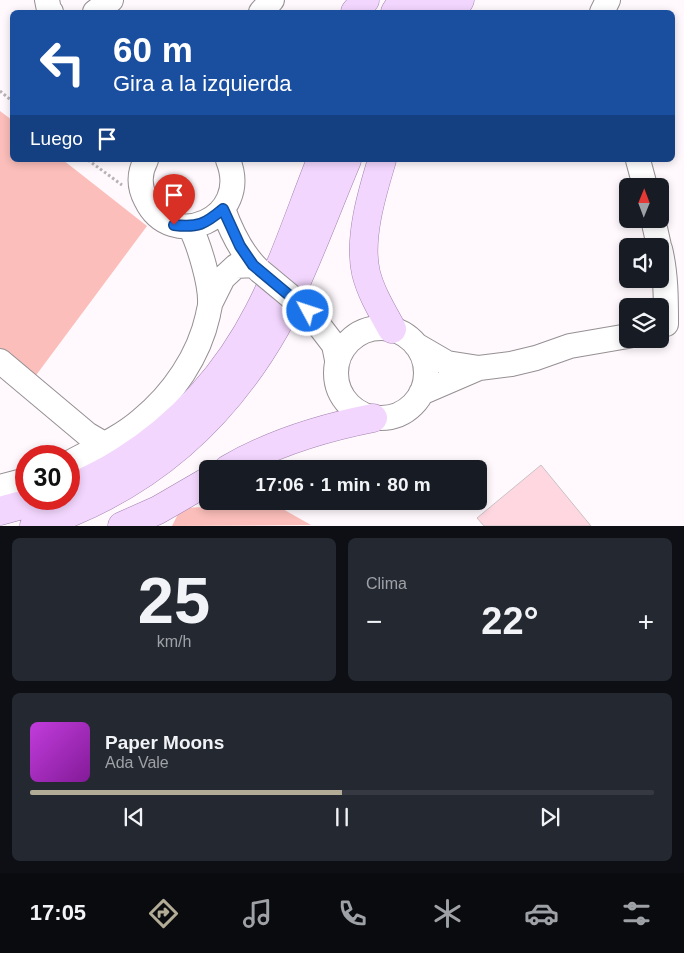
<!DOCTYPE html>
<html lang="es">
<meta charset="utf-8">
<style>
:root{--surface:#171b24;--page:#242831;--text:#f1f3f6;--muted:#9ea1a6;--line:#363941;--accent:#b2ab96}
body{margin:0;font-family:Arial,sans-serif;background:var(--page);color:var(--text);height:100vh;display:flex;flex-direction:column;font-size:19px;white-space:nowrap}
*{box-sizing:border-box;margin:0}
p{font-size:16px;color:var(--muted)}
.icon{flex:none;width:28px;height:28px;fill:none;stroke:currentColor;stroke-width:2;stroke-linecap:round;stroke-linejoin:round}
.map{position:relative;height:526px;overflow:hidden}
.drawer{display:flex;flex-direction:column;gap:12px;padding:12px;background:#0d0f14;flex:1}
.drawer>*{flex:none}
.top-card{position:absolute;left:10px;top:10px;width:665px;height:152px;border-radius:8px;box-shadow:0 2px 8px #0003;background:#1a4fa0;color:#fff;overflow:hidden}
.needle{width:32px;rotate:1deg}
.controls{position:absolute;left:619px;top:178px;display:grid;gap:10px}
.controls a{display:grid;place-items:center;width:50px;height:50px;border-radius:8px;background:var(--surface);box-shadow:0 2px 8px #0003;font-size:25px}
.speed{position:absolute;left:15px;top:445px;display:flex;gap:10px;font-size:25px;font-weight:700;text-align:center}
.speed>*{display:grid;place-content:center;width:65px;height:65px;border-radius:50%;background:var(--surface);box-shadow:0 2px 8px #0003;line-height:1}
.speed .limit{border:8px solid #d22;background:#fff;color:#111}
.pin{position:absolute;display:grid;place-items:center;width:42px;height:42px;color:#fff;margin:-51px -21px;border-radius:50% 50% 50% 0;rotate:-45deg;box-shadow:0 0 5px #0007}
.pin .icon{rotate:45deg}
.me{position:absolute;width:55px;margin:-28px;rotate:310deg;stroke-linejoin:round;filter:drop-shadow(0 0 4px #0008)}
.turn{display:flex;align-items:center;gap:18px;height:105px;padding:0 20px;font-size:22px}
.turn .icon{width:65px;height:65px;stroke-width:2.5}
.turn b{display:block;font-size:35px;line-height:42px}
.then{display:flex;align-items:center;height:48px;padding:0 20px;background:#0003;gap:10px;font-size:19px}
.big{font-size:38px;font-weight:800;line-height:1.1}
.drawer .tile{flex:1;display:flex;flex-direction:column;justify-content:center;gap:8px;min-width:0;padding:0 18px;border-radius:8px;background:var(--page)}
.drawer .dial{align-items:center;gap:0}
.dial b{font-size:65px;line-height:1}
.song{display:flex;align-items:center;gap:15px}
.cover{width:60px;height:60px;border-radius:8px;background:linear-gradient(135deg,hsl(290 70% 55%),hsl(290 70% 35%))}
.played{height:5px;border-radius:2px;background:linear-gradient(90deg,var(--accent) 50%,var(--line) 50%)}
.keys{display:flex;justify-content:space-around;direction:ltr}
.heat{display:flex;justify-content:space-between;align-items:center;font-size:28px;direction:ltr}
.drawer .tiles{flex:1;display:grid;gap:12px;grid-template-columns:1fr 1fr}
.tile:last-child{grid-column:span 2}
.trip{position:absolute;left:199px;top:460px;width:288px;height:50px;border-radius:8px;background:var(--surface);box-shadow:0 2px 8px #0003;font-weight:800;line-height:50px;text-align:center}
.dock{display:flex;height:80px;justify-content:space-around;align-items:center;background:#090b0e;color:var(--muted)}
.dock .icon{width:35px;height:35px}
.dock .selected{color:var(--accent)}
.dock b{font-size:22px;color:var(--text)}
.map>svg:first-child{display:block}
.green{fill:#fbbeba}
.building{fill:#fed7e1;stroke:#c9c2c4}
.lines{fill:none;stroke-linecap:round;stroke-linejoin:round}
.minor-casing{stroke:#959093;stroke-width:26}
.major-casing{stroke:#a182ae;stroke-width:29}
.path{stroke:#b7b2b5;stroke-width:3;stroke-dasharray:2.5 2.5;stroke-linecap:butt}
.minor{stroke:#fff;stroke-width:24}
.major{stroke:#f3d6fe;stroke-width:28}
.minor-bridge-casing{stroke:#959093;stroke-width:26;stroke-linecap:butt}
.minor-bridge{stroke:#fff;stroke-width:24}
.route-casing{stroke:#114b97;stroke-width:12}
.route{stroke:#1a73e8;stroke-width:9}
</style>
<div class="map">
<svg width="684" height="526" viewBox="0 0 684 526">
<rect width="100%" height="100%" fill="#fff9fd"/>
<!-- green -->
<path class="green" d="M 0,111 L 12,120 L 12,160 L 63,160 L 147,226 L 34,378 L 0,351 Z
M 274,504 L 311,525 L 172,526 L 181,508 Z"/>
<!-- building -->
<path class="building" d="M 541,465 L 591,526 L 484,526 L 477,518 Z"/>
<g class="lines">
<defs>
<path id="minor" d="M 47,0 L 49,10 L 51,12
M 95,12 L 111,0
M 261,12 L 272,0
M 602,12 L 608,0
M 146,160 C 139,173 139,187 146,200 C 171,253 252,219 228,160
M 638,160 L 645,186
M 223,209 C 231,231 242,255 260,271
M 653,219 L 659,246
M 660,249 C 666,273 666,299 666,324
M 210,304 L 223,278 L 236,266 L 253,265
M 301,305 L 308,311 L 334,345 L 337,360
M336 373a45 45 0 1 1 90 0a45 45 0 1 1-90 0Z
M 416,345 L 447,363 L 479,368
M 0,361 L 87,434 L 104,444
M 421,393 L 479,368 L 511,364 L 536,358 L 570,346 L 628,336
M 69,463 C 93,450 120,438 141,420 C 173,394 199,356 208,315 C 208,312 210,308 210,304 C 211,284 199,244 190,227
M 0,487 L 26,480"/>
<path id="major" d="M 355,12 L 365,0
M 395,12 L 403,0
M 423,12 L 431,0
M 452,12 L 460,0
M 382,160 C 372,193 358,239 366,273 C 371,293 382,311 392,329
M 228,469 C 273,443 322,428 373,418
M 69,489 C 87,481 106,472 123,461 C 181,425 228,372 259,311 C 284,263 301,210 321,160
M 0,511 L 44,499
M 34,526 C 141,492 221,424 276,327 C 282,317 286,306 290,296 C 311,252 328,205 347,160
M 122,526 L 158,510 L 208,481"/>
</defs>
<!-- minor casing -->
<use href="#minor" class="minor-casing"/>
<!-- major casing -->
<use href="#major" class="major-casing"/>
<!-- path -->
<path class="path" d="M 0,91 L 12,101
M 88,160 L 122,185"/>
<!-- minor -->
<use href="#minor" class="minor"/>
<!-- major -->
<use href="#major" class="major"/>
<defs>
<path id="minor-bridge" d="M 260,271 L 301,305"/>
</defs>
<!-- minor-bridge casing -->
<use href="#minor-bridge" class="minor-bridge-casing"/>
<!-- minor-bridge -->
<use href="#minor-bridge" class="minor-bridge"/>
</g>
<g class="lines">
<defs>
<path id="route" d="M 174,225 C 198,228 205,224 223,209 L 240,246 L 253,265 L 308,311"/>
</defs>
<!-- route casing -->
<use href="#route" class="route-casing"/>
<!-- route -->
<use href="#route" class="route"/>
</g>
</svg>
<div class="controls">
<a><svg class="needle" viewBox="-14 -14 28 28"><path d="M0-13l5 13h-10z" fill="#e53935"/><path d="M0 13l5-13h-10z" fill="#9ea1a6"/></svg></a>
<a><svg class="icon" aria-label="sound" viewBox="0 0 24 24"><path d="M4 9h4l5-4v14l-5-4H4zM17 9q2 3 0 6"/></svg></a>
<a><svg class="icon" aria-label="layers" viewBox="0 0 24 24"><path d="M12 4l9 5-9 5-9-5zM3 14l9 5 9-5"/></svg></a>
</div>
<div class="speed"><div class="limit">30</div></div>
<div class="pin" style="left:174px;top:225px;background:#d93025"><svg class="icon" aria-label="arrive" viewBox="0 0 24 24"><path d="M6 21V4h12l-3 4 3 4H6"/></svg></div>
<svg class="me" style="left:308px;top:311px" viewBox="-20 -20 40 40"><circle r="17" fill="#1a73e8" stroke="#fff" stroke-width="3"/><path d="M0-11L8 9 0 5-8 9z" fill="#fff"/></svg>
<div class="trip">17:06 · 1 min · 80 m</div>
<div class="top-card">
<div class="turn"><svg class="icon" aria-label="left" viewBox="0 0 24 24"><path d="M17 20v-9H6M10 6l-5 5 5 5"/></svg><div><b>60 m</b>Gira a la izquierda</div></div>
<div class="then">Luego<svg class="icon" aria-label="arrive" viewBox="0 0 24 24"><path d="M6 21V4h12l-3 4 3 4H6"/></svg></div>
</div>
</div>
<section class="drawer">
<div class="tiles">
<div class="tile dial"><b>25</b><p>km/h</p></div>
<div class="tile"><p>Clima</p>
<div class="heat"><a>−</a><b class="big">22°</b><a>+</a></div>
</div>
<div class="tile">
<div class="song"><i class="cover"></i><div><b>Paper Moons</b><p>Ada Vale</p></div></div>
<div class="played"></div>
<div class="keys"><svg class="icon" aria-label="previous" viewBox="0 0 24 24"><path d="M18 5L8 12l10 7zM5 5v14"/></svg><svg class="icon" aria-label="pause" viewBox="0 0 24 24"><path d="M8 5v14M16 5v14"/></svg><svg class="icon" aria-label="next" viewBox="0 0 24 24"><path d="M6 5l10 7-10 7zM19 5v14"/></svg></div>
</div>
</div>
</section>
<nav class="dock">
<b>17:05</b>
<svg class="icon selected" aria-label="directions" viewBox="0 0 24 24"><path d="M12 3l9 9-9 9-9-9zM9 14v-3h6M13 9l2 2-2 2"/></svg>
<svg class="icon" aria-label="music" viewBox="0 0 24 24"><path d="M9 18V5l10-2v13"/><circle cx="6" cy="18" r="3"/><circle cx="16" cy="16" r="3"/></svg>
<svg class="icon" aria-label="phone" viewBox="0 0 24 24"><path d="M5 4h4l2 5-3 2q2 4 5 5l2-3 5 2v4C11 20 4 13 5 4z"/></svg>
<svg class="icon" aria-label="climate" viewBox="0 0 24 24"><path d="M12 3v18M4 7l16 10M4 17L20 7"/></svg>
<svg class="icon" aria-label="car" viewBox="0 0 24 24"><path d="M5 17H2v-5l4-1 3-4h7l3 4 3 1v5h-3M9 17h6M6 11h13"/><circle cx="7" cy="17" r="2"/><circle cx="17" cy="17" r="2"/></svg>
<svg class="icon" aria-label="filters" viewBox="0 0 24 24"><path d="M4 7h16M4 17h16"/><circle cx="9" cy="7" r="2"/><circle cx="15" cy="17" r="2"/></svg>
</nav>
